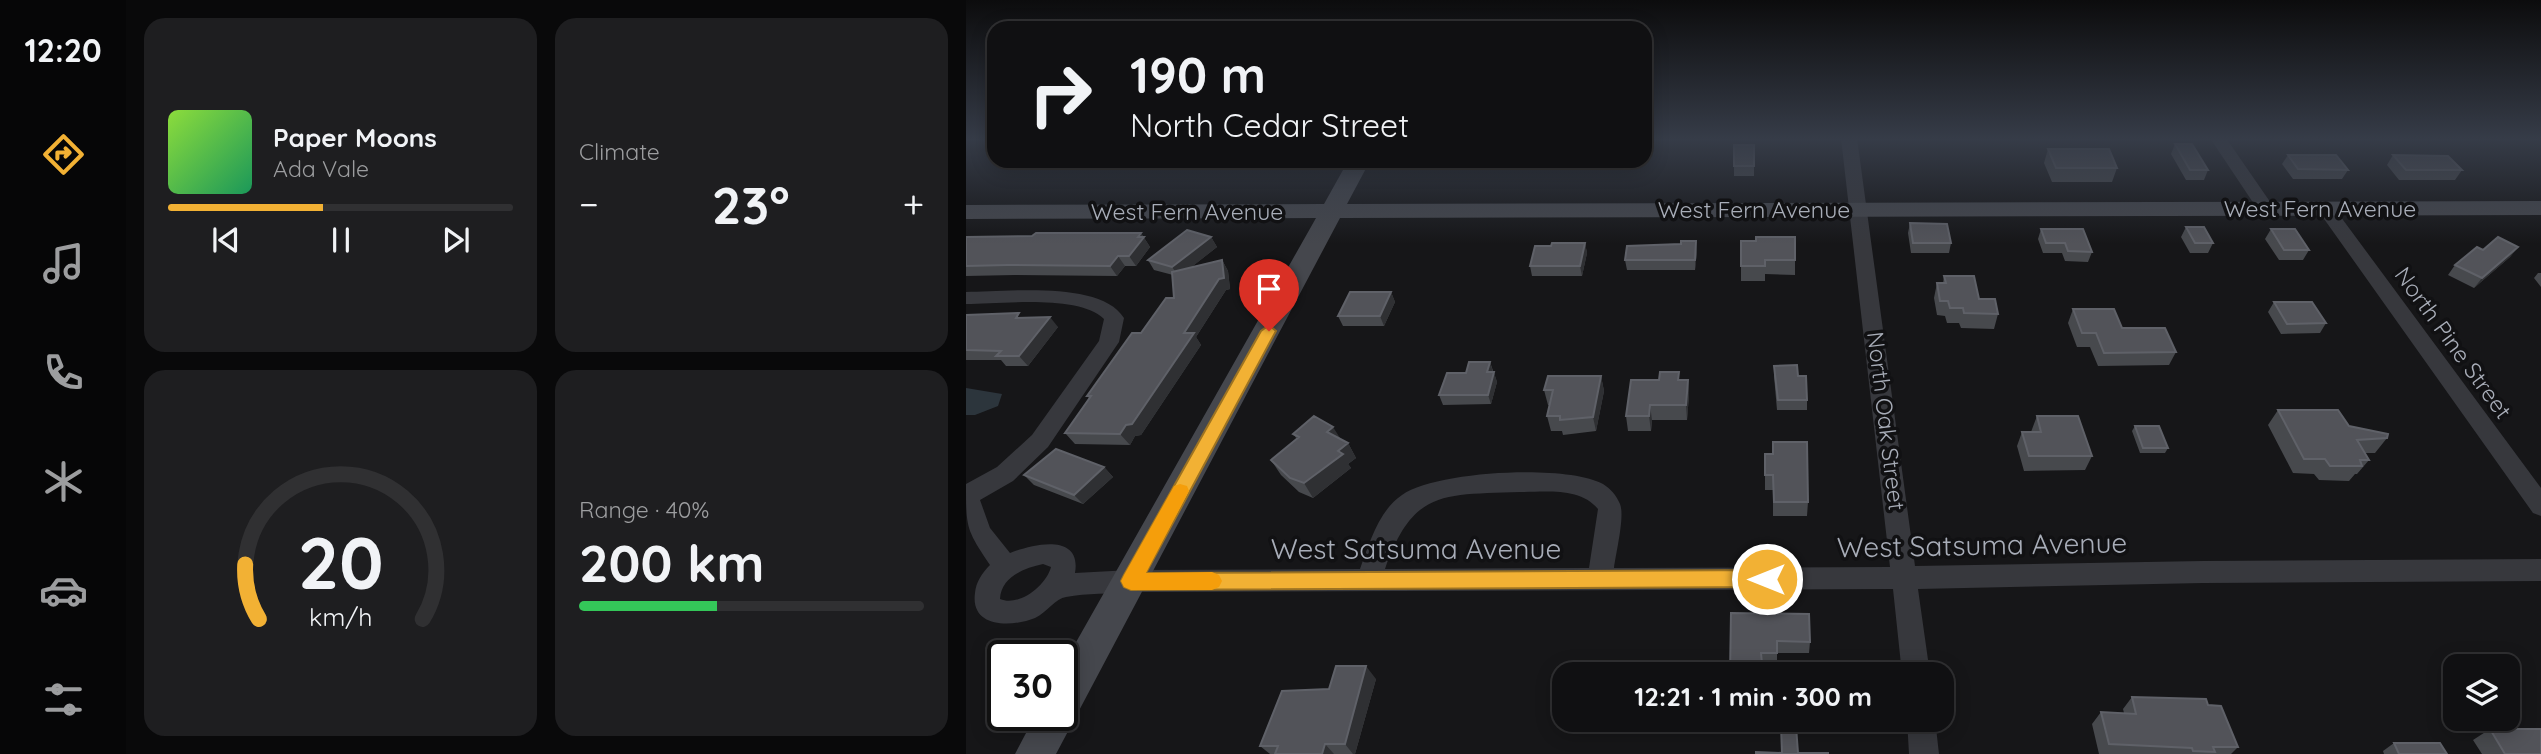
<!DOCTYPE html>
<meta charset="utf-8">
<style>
:root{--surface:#101012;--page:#1e1e20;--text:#f1f3f6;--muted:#9c9d9f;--line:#303032;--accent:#f2b134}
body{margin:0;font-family:Quicksand,sans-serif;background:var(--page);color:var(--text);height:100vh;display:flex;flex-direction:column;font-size:26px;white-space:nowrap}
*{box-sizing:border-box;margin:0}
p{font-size:23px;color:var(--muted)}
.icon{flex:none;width:38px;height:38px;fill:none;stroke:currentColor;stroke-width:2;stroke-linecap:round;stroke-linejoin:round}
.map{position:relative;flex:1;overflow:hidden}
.sheet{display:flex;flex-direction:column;gap:18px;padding:18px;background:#09090a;width:840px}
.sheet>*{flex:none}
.top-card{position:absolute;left:21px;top:21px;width:665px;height:147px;border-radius:21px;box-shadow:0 4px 18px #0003,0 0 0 2px var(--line);background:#101012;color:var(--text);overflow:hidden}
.controls{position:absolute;left:1477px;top:654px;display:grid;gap:14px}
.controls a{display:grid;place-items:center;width:77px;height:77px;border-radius:14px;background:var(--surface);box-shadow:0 4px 18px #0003,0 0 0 2px var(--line);font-size:35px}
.speed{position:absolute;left:21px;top:640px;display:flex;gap:14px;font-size:35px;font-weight:700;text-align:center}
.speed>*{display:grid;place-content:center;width:91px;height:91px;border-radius:50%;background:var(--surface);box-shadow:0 4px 18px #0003,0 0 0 2px var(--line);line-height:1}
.speed .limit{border:4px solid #111;border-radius:10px;background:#fff;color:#111}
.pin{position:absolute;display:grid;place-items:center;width:60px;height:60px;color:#fff;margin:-72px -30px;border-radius:50% 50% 50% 0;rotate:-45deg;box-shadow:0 0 7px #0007}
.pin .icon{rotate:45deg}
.me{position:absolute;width:77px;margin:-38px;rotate:270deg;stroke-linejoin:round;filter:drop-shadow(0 0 5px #0008)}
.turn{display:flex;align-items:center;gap:24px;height:147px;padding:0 28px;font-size:32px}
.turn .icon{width:91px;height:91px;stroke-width:2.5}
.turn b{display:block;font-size:49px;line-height:60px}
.big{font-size:52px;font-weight:700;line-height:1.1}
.sheet .tile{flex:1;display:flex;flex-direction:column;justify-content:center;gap:10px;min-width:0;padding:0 24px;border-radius:21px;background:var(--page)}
.sheet .dial{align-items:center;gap:0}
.dial svg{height:182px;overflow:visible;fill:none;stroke:var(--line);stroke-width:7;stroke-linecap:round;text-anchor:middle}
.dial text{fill:var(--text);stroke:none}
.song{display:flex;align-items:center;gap:21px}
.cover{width:84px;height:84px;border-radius:10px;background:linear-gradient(135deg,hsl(90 70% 55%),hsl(150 70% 35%))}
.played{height:7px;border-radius:4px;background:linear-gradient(90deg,var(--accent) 45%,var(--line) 45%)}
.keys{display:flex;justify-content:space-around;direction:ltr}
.heat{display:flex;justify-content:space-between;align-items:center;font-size:38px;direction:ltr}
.charge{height:10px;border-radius:5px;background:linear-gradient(90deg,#34c759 40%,var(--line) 0)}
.sheet .tiles{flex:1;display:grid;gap:18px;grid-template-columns:repeat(2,1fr)}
.trip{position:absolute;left:586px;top:662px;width:402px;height:70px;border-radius:21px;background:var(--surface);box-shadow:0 4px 18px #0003,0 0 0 2px var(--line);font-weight:700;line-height:70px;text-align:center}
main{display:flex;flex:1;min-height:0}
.tab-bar{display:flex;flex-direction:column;width:126px;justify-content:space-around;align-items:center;background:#060607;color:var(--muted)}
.tab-bar .icon{width:49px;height:49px}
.tab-bar .active{color:var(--accent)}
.tab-bar b{font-size:32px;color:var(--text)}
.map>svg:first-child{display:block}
.water{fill:#2c353c}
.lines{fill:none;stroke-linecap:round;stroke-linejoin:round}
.street{fill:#37383d;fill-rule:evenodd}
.secondary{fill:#45474d;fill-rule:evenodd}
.wall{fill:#47494d}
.shaded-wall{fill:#2f3033}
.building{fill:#525359;stroke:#5f6168;stroke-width:2}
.route{fill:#f2b134;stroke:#9d7322;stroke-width:2}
.slow{fill:#f59e0b}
.labels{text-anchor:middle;stroke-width:7;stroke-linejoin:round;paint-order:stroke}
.street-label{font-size:23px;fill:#a8adb8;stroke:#111113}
.near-street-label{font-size:28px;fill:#a8adb8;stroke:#111113}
</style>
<main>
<nav class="tab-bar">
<b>12:20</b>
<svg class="icon active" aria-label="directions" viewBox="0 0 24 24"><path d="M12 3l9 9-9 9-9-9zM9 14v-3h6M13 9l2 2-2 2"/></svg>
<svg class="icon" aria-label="music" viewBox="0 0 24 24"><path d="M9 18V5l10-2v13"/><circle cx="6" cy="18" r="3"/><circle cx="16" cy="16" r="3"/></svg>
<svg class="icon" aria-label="phone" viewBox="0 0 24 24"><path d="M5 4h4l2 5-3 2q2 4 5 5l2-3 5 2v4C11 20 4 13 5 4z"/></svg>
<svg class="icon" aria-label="climate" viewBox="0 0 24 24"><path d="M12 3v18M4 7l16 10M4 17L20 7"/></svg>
<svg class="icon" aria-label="car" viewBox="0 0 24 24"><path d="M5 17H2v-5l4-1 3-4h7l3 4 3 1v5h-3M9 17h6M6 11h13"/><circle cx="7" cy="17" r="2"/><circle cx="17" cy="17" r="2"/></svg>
<svg class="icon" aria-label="filters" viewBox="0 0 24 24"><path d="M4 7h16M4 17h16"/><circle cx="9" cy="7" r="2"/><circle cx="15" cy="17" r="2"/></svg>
</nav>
<section class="sheet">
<div class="tiles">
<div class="tile">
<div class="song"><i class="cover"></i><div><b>Paper Moons</b><p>Ada Vale</p></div></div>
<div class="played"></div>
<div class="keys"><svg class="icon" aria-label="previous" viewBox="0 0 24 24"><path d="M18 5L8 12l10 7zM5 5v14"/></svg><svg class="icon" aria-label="pause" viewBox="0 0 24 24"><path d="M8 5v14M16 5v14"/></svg><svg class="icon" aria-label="next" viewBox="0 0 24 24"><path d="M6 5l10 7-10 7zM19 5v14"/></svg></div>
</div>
<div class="tile"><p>Climate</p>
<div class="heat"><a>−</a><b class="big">23°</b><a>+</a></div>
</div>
<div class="tile dial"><svg viewBox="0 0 100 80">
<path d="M14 69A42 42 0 1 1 86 69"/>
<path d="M14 69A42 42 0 0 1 8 45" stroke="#f2b134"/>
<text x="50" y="56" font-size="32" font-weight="700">20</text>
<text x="50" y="72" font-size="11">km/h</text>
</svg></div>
<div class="tile"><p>Range · 40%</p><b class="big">200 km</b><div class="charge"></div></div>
</div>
</section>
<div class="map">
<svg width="1575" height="754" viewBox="0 0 1575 754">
<rect width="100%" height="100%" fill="#161618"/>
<!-- water -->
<path class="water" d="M 0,388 L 36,394 L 32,406 L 9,415 L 0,415 Z"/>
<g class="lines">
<!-- street -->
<path class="street" d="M 875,138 L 891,138 L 949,566 L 1237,561 L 1575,559 L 1575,581 L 1237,583 L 952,589 L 964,674 L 936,674 L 927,589 L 165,592 C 144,594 121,593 100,597 C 90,598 80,613 69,618 C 47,627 4,629 9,593 C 10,582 16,573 24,565 C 0,529 0,528 0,484 L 31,467 L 66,435 L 133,341 L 138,319 C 113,294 35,304 0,304 L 0,292 C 40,292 135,280 158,318 L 153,342 L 82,447 L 47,481 L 14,500 L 24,528 L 44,553 C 66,544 116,532 109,573 L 165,570 L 394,569 C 403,544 413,510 436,495 C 470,471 600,464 637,484 C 645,489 650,495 654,504 C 659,516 650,553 648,568 L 924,567 ZM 554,492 C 579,492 614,487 632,509 L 623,568 L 419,569 C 447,489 477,495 554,492 ZM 77,564 L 85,567 C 80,586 53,607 34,599 C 35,577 58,568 77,564 Z
M 1244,138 L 1260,138 L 1309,209 L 1306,213 L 1294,213 Z
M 1360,204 L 1366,205 L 1575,488 L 1575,516 L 1567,513 L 1351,209 Z
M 941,719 L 969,719 L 973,754 L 943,754 Z"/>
<!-- secondary -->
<path class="secondary" d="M 382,161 L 404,161 L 381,204 L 1575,201 L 1575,215 L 374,218 L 90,754 L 49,754 L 69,716 L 96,716 L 96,667 L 350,218 L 0,219 L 0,205 L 358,204 Z"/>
</g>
<!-- wall -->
<path class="wall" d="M 1209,144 L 1242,170 L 1238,180 L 1220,180 L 1205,154 Z
M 788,145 L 788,176 L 768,176 L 768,166 Z
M 1082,149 L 1151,168 L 1146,182 L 1086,182 L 1078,163 Z
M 1322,155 L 1382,170 L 1376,179 L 1327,179 L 1316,164 Z
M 1427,155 L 1496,170 L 1489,180 L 1433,180 L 1421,165 Z
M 444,161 L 470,161 L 466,170 L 448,170 Z
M 944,223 L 985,243 L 983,253 L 945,253 L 942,233 Z
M 1220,227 L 1247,243 L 1242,253 L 1224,253 L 1215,237 Z
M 1075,229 L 1126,252 L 1122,262 L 1099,261 L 1096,253 L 1077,253 L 1072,239 Z
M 1305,229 L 1343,250 L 1337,260 L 1313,260 L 1299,239 Z
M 175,233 L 184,247 L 170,266 L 159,266 L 151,276 L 49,275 L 0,276 L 0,236 L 66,236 Z
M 245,237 L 251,247 L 224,268 L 256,260 L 262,271 L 264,289 L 260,290 L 230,337 L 235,345 L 175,435 L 169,436 L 164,445 L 109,444 L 99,433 L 123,398 L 121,396 L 175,333 L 208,298 L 207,275 L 188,270 L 182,260 Z
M 775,241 L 829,260 L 829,275 L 799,274 L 799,281 L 775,281 Z
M 619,243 L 621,253 L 616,276 L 566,276 L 564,266 Z
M 1552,247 L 1544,257 L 1508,288 L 1482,275 L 1489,265 Z
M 731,251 L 729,270 L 661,270 L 659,260 Z
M 1572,273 L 1575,273 L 1575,287 L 1568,278 Z
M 978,276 L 1013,299 L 1032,314 L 1028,329 L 995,328 L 993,323 L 981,323 L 979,316 L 971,315 L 968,298 L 971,283 L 977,283 Z
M 425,292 L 429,302 L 418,326 L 377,326 L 372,316 Z
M 1308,302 L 1360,323 L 1354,333 L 1315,334 L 1302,312 Z
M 1107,309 L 1156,328 L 1210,352 L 1203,365 L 1132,366 L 1124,347 L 1111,347 L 1102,323 Z
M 0,315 L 57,318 L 92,327 L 62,366 L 40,366 L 35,360 L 0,360 Z
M 524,362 L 531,382 L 525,404 L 477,405 L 473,395 L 500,373 Z
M 808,366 L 832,376 L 841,400 L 841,410 L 811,410 L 808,376 Z
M 713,372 L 713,380 L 722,380 L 723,395 L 721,420 L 686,420 L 685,431 L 662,431 L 660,416 L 693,380 Z
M 635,376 L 638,391 L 630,431 L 597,435 L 596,431 L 585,431 L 581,416 L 584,405 L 582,405 L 578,390 Z
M 1312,410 L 1383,426 L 1421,438 L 1409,453 L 1399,453 L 1403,460 L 1391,474 L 1389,474 L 1383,481 L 1353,480 L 1348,474 L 1327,473 L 1302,425 Z
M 1071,416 L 1126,456 L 1119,470 L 1058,471 L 1051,446 L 1056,432 L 1065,432 Z
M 1169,426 L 1202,448 L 1199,453 L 1174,453 L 1166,431 Z
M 327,434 L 374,439 L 382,443 L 390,458 L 382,464 L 385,468 L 347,498 L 333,492 L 315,475 L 305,460 L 331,439 Z
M 807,442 L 842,502 L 841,516 L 807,516 L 807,490 L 799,490 L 799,454 L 807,454 Z
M 138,467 L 147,477 L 117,504 L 68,485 L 58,475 Z
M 765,613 L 844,642 L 843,653 L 811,653 L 811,664 L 796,664 Z
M 410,679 L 389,754 L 304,754 L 294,746 L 363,689 Z
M 1166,697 L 1242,705 L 1272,747 L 1265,754 L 1133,754 L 1126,724 L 1135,712 L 1158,713 L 1157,709 Z
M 1524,729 L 1575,754 L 1516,754 L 1507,740 Z
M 1428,743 L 1481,754 L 1418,754 L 1417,751 Z"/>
<!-- shaded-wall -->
<path class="shaded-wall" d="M 463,161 L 470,161 L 466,170 Z
M 175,233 L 184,247 L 170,266 L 163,256 L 172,237 Z
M 245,237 L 251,247 L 213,277 L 206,267 Z
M 730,241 L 731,251 L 729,270 L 729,260 Z
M 619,243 L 621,253 L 616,276 L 614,266 Z
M 1552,247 L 1544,257 L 1508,288 L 1516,278 Z
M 152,256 L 159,266 L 151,276 L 144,266 Z
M 256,260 L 262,271 L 264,289 L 260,290 L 230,337 L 235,345 L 175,435 L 169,436 L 164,445 L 154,434 Z
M 425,292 L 429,302 L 418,326 L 414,316 Z
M 84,317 L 92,327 L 62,366 L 53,356 Z
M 524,362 L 527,372 L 521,372 Z
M 528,372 L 531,382 L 525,404 L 522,395 Z
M 635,376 L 638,391 L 630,431 L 627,417 Z
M 722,380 L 723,395 L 721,420 L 720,405 Z
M 684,405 L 686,420 L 685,431 L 683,416 Z
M 367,427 L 376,441 L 361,432 Z
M 382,443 L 390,458 L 382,464 L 385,468 L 347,498 L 338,483 Z
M 138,467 L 147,477 L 117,504 L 108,495 Z
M 400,666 L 410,679 L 389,754 L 387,754 L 379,744 Z
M 359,744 L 368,754 L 356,754 Z"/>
<!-- building -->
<path class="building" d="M 1209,144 L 1226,144 L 1242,170 L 1224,170 Z
M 768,145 L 788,145 L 788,166 L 768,166 Z
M 1082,149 L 1143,149 L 1151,168 L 1090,168 Z
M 1322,155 L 1370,155 L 1382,170 L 1332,169 Z
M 1427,155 L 1482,156 L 1496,170 L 1440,170 Z
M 944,223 L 981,224 L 985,243 L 947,243 Z
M 1220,227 L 1238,227 L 1247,243 L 1229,243 Z
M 1075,229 L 1117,229 L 1126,252 L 1102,251 L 1099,243 L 1080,243 Z
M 1305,229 L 1329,229 L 1343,250 L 1318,250 Z
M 221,230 L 245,237 L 206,267 L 182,260 Z
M 70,233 L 175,233 L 172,237 L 178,237 L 163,256 L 152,256 L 144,266 L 41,265 L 0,266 L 0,237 L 66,236 Z
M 790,237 L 829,237 L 829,260 L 799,260 L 799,266 L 775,266 L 775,241 L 790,241 Z
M 1532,237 L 1552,247 L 1516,278 L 1489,265 L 1511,247 L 1517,250 Z
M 715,241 L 730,241 L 729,260 L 659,260 L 661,246 L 715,244 Z
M 586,243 L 619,243 L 614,266 L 564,266 L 569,246 L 585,246 Z
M 256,260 L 258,278 L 253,279 L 218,333 L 228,333 L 166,424 L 160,425 L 154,434 L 99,433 L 125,396 L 121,396 L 166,333 L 175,333 L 200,298 L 208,298 L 206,272 Z
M 978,276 L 1008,276 L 1013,299 L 1029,299 L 1032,314 L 998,313 L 997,308 L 984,308 L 982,301 L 974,301 L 971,283 L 980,283 Z
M 384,292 L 425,292 L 414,316 L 372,316 Z
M 1308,302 L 1346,302 L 1360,323 L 1321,324 Z
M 1107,309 L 1148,309 L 1156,328 L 1199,328 L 1210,352 L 1138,353 L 1130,333 L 1116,333 Z
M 53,313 L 50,318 L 84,317 L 53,356 L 30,356 L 35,351 L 0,350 L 0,315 Z
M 503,362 L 524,362 L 521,372 L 528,372 L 522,395 L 473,395 L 481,373 L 500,373 Z
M 831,365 L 832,376 L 840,376 L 841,400 L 812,400 L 808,366 Z
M 694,372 L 713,372 L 712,380 L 722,380 L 720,405 L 684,405 L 683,416 L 660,416 L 665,380 L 693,380 Z
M 582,376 L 635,376 L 627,417 L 594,420 L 594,416 L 581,416 L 587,390 L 578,390 Z
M 1312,410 L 1372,410 L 1383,426 L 1422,434 L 1421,438 L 1391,440 L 1403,460 L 1394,460 L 1396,466 L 1364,466 L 1359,459 L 1338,459 Z
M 348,416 L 367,427 L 361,432 L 382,443 L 372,451 L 377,454 L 338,483 L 324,478 L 305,460 L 333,437 L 327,434 Z
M 1071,416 L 1112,416 L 1126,456 L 1063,456 L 1056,432 L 1075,432 Z
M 1169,426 L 1193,426 L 1202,448 L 1177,448 Z
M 807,442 L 841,442 L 842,502 L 808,502 L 807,475 L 799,475 L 799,454 L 807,454 Z
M 90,449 L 138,467 L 108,495 L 58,475 Z
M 765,613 L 843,614 L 844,642 L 811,641 L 811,653 L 795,653 L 797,674 L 764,674 Z
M 370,666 L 400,666 L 379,744 L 359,744 L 356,754 L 309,754 L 312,746 L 294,746 L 316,691 L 363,689 Z
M 1166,697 L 1240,699 L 1242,705 L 1255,706 L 1272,747 L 1247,747 L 1249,752 L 1227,751 L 1226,748 L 1143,744 L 1135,712 L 1170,714 Z
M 815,726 L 830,726 L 832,753 L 862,753 L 862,754 L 790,754 L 790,752 L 816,753 Z
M 1524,729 L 1575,729 L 1575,754 L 1539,754 Z
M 1428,743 L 1474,743 L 1481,754 L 1433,754 Z"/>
<!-- sky -->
<linearGradient id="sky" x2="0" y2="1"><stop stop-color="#0c0c0d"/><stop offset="0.57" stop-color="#363c48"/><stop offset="1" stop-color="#363c48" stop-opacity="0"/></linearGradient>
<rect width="1575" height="244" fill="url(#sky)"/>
<!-- route -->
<path class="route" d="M 303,325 L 310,331 L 180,573 L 801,570 L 808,572 L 810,579 L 808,585 L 801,587 L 165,590 L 158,587 L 155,581 L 158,575 L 295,331 Z"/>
<!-- slow -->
<path class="slow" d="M 214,484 L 221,486 L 223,491 L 180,573 L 246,572 L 253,575 L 256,581 L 253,587 L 246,590 L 165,590 L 158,587 L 155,581 L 158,575 L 208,486 Z"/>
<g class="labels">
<!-- street labels -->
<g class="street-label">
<text x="1354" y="217">West Fern Avenue</text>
<text x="788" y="218">West Fern Avenue</text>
<text x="221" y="220">West Fern Avenue</text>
<text transform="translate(1487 343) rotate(54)" y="8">North Pine Street</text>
<text transform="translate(920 421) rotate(83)" y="8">North Oak Street</text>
</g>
<!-- near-street labels -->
<g class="near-street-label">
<text transform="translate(1016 545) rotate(-1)" y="10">West Satsuma Avenue</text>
<text x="450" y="559">West Satsuma Avenue</text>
</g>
</g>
</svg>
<div class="controls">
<a><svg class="icon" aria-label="layers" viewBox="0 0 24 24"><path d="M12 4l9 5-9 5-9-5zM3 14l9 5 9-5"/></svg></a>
</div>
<div class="speed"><div class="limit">30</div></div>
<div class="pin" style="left:303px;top:331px;background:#d93025"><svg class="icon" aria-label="arrive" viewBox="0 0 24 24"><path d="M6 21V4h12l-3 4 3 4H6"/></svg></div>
<svg class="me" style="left:801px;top:579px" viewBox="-20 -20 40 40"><circle r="17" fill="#f2b134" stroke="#fff" stroke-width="3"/><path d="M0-11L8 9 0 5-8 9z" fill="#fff"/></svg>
<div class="trip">12:21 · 1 min · 300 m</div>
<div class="top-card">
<div class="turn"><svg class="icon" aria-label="right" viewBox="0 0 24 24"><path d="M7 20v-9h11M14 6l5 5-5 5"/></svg><div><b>190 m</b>North Cedar Street</div></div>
</div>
</div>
</main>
